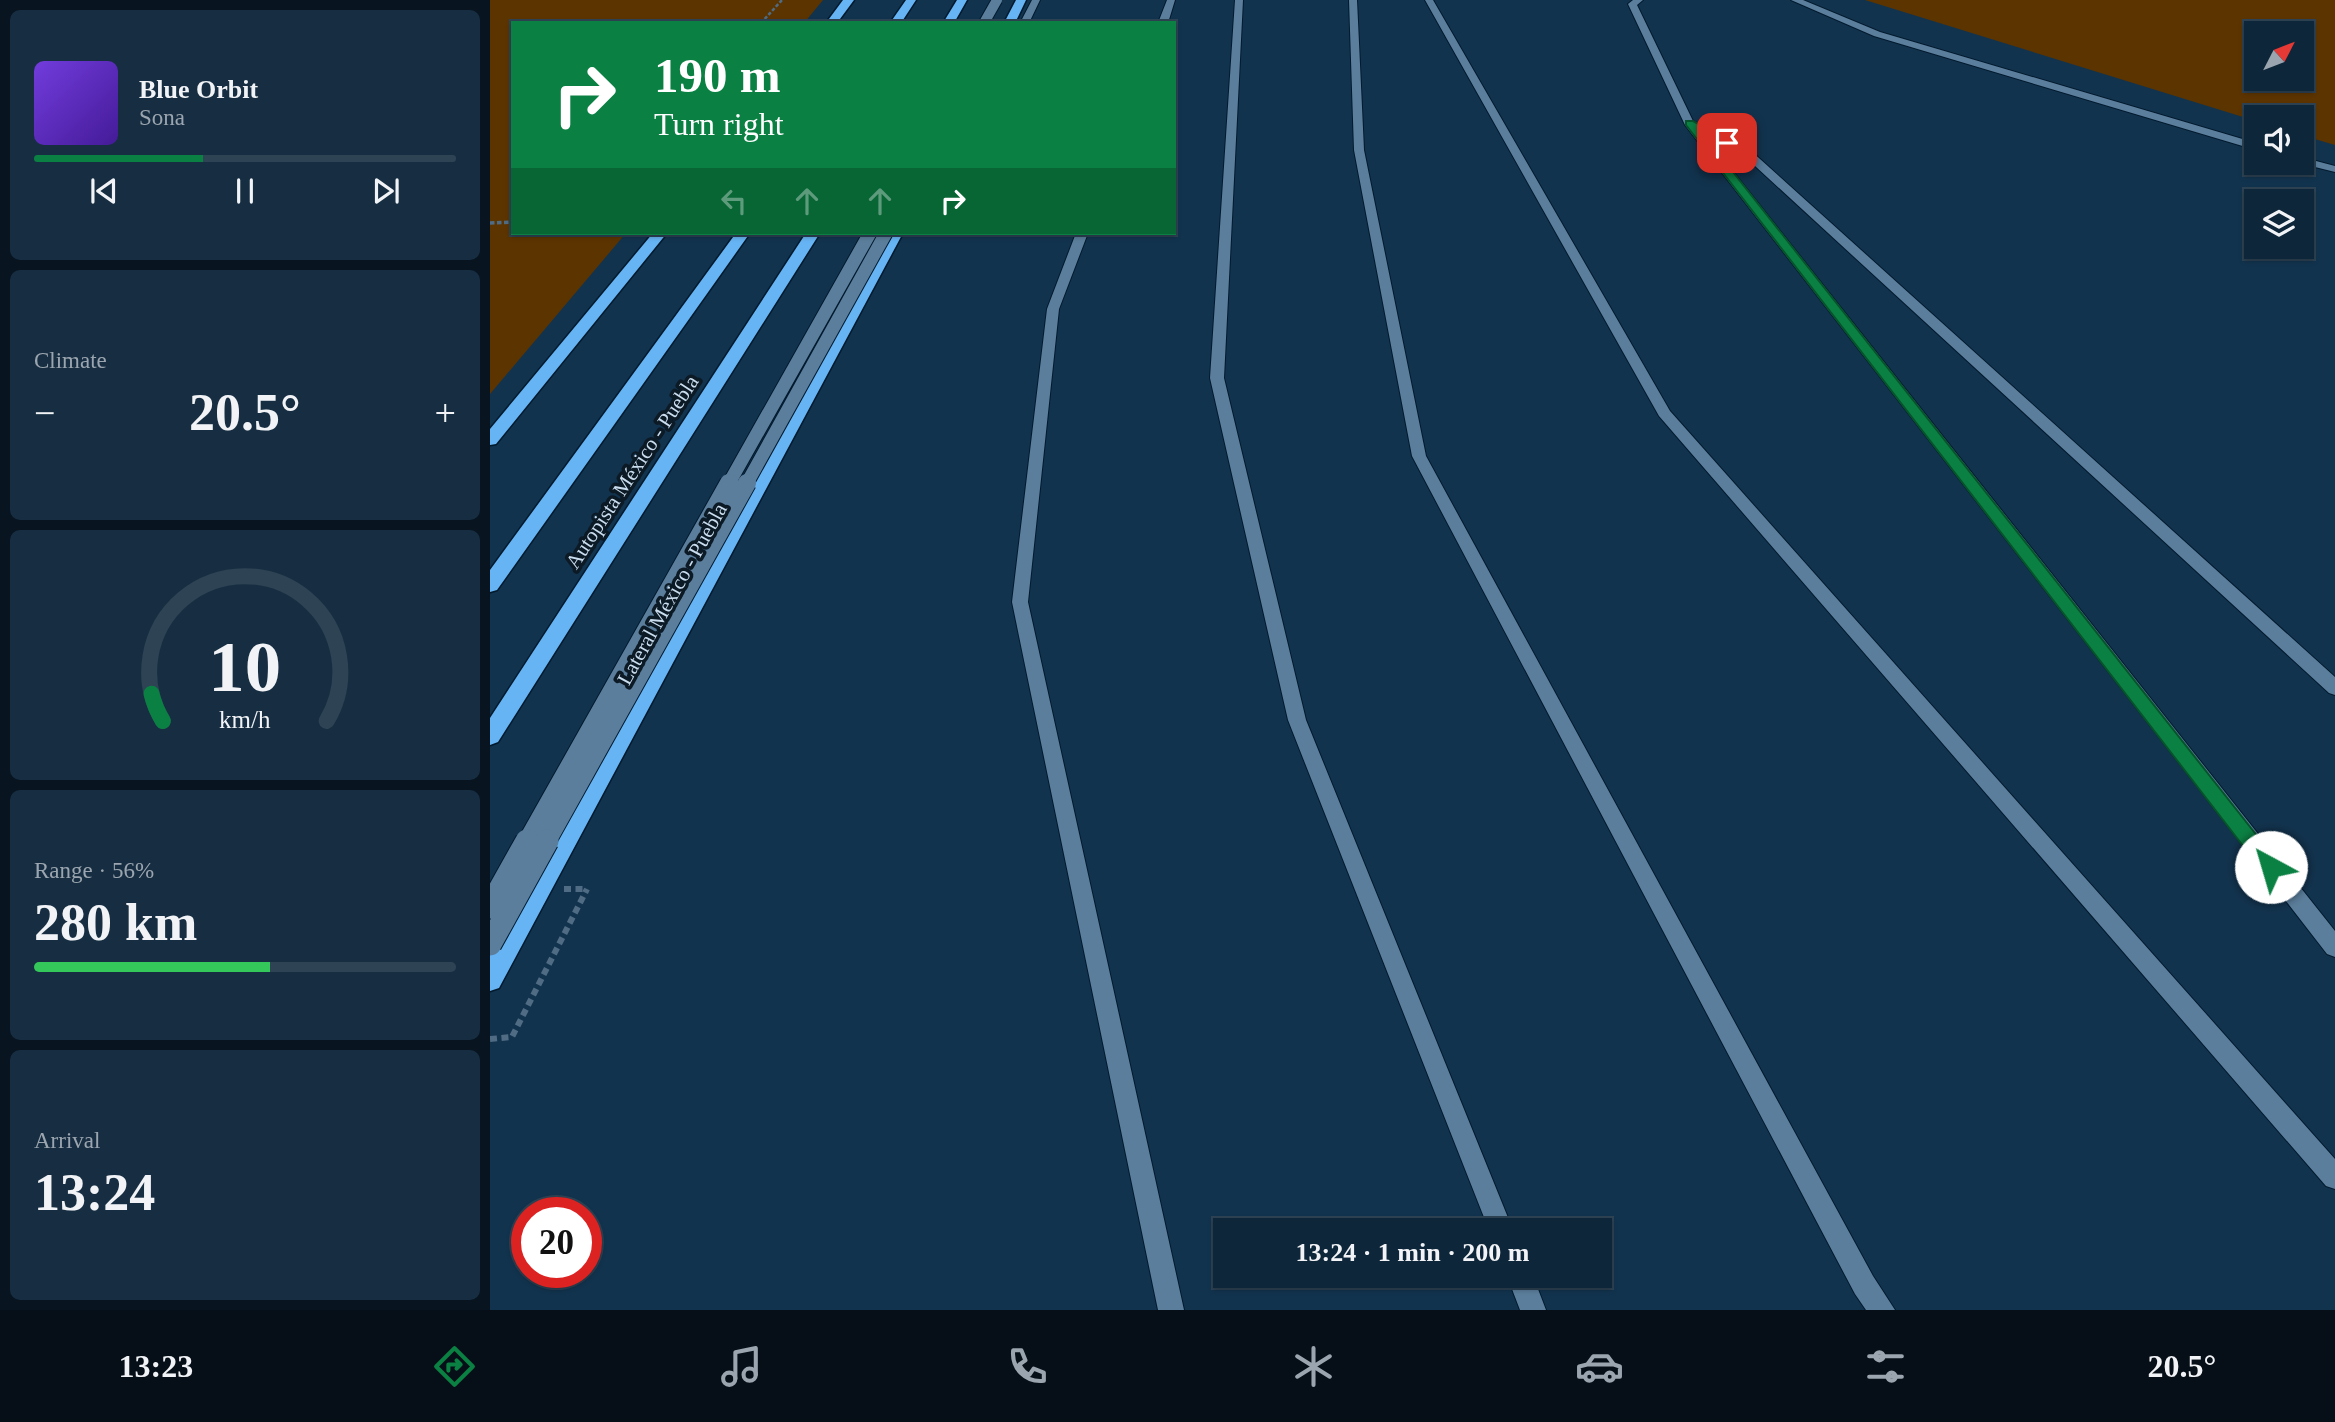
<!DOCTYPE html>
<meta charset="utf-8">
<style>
:root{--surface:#0e263a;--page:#172e42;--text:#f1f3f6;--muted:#9ba5af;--line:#2e4354;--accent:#0b8043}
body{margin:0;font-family:Georgia,serif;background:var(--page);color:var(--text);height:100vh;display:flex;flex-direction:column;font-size:26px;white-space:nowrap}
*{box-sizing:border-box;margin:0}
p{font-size:23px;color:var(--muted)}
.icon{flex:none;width:38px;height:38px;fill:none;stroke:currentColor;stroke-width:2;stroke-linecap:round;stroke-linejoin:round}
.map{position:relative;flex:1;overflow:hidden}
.panel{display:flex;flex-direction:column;gap:10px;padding:10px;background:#081520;width:490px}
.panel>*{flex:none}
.banner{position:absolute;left:21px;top:21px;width:665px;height:214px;border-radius:0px;box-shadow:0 2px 5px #0004,0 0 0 2px var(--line);background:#0b8043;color:#fff;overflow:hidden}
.needle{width:46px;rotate:48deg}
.tools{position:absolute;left:1754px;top:21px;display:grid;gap:14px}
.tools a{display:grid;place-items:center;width:70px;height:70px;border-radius:0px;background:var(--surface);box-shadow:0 2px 5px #0004,0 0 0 2px var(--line);font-size:35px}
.speed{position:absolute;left:21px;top:1197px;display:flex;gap:14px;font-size:35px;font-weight:700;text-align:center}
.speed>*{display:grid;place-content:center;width:91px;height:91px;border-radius:50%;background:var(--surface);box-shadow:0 2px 5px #0004,0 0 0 2px var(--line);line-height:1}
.speed .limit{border:10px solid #d22;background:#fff;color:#111}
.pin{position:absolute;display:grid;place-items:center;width:60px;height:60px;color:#fff;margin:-30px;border-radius:14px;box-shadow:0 4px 10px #0006}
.me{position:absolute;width:77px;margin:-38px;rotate:321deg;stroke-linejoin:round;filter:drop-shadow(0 0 5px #0008)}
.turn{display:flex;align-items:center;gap:24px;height:147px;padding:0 28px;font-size:32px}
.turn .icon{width:91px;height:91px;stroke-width:2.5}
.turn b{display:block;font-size:49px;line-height:60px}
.lanes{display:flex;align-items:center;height:66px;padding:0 28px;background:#0003;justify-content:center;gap:35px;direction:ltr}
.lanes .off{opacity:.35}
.big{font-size:52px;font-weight:700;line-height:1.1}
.panel .widget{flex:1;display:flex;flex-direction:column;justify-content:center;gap:10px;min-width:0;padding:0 24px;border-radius:10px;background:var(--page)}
.panel .dial{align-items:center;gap:0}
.dial svg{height:182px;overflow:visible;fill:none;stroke:var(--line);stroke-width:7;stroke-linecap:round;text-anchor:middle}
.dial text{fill:var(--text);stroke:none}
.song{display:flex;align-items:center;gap:21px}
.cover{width:84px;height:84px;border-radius:10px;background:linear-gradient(135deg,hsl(260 70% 55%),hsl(260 70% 35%))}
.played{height:7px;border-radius:4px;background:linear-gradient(90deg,var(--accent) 40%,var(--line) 40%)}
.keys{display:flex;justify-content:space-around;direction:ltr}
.heat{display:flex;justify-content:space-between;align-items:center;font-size:38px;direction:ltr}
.charge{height:10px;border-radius:5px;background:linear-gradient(90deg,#34c759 56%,var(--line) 0)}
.trip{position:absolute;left:723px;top:1218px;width:399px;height:70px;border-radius:0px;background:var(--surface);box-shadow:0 2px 5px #0004,0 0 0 2px var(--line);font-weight:700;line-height:70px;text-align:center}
.menu{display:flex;height:112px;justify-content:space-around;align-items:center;background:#060f17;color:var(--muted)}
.menu .icon{width:49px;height:49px}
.menu .on{color:var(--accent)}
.menu b{font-size:32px;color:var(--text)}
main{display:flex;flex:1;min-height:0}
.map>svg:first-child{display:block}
.green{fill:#5c3400;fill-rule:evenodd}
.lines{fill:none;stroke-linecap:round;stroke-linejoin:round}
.minor-casing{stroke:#021a2e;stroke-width:2}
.highway-casing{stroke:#021a2e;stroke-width:3}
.path-far2{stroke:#506c84;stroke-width:2.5;stroke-dasharray:3.5 2;stroke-linecap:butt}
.path-far1{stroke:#506c84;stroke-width:3.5;stroke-dasharray:4.5 2.5;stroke-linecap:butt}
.path{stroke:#506c84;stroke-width:6;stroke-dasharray:7 4.5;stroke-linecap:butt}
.minor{fill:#5b7e9c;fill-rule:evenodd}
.highway{fill:#66b4f4;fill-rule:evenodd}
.minor-bridge-far3-casing{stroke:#021a2e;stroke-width:12;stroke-linecap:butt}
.minor-bridge-far2-casing{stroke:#021a2e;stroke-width:15;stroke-linecap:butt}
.minor-bridge-far1-casing{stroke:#021a2e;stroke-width:20;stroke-linecap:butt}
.minor-bridge-casing{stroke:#021a2e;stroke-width:25;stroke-linecap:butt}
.path-bridge{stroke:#506c84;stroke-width:6;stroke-dasharray:7 4.5;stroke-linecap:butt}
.minor-bridge-far3{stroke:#5b7e9c;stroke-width:10}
.minor-bridge-far2{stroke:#5b7e9c;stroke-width:13}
.minor-bridge-far1{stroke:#5b7e9c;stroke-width:18}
.minor-bridge{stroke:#5b7e9c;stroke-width:23}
.route{fill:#0b8043;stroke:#07532c;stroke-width:2}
.labels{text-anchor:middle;stroke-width:7;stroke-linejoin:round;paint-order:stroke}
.street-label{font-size:21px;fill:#caddee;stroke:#0c1a26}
</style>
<main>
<section class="panel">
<div class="widget">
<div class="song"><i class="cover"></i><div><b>Blue Orbit</b><p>Sona</p></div></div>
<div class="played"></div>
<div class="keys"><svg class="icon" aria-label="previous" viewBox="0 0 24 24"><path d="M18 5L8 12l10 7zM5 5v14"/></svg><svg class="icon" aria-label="pause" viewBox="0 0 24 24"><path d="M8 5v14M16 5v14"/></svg><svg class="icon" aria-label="next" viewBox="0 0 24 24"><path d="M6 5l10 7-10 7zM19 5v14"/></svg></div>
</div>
<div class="widget"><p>Climate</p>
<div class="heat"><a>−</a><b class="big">20.5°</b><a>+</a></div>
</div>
<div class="widget dial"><svg viewBox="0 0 100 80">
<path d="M14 69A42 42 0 1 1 86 69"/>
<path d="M14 69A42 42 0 0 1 9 57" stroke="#0b8043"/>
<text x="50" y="56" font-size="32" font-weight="700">10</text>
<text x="50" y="72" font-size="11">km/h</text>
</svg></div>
<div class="widget"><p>Range · 56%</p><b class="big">280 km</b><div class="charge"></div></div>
<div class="widget"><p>Arrival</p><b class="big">13:24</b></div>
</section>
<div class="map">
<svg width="1845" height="1310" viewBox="0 0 1845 1310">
<rect width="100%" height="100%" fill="#12334e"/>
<!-- green -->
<path class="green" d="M 0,0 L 333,0 L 314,23 L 23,23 L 23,233 L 136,233 L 0,394 Z
M 1375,0 L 1845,0 L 1845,145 L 1811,135 L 1811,117 L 1766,117 L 1766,121 ZM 1766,33 L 1811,33 L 1811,79 L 1766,79 Z"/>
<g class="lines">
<defs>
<path id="minor" d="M 542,0 L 550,0 L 539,23 L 530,23 Z
M 677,0 L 685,0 L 678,23 L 668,23 Z
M 745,0 L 753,0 L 734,378 L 816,720 L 1023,1230 L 999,1230 L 798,720 L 720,378 Z
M 859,0 L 867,0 L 874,150 L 936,456 L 1383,1276 L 1405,1310 L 1376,1310 L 1365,1294 L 922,456 L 864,150 Z
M 935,0 L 943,0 L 1180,411 L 1845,1159 L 1845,1189 L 1836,1186 L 1169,416 Z
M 1143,0 L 1153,0 L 1147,5 L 1203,121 L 1260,150 L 1845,677 L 1845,695 L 1839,693 L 1252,154 L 1214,135 L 1845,931 L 1845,957 L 1837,954 L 1195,125 L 1138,4 Z
M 1301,0 L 1313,0 L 1390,32 L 1766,143 L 1766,150 L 1384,36 Z
M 1811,157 L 1845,166 L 1845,172 L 1809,163 L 1811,163 Z
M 586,233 L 598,233 L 569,309 L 538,602 L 694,1310 L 668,1310 L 522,602 L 557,309 Z
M 1017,1276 L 1043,1276 L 1056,1310 L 1030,1310 Z"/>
<path id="highway" d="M 353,0 L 364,0 L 347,23 L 336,23 Z
M 416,0 L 426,0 L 411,23 L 400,23 Z
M 467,0 L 477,0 L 464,23 L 453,23 Z
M 526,0 L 536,0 L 525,23 L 514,23 Z
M 163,233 L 177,233 L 6,444 L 0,445 L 0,429 Z
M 246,233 L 260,233 L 7,590 L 0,592 L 0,570 Z
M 316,233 L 330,233 L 8,742 L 0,745 L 0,718 Z
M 399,233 L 413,233 L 9,988 L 0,991 L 0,954 Z"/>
</defs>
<!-- minor casing -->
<use href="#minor" class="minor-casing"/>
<!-- highway casing -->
<use href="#highway" class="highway-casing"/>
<!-- path-far2 -->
<path class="path-far2" d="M 271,23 L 292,0"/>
<!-- path-far1 -->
<path class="path-far1" d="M 0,223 L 23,222"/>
<!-- path -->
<path class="path" d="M 0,1039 L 22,1037 L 97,889"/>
<!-- minor -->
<use href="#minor" class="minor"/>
<!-- highway -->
<use href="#highway" class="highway"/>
<defs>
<path id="minor-bridge-far3" d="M 494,23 L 507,0"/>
<path id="minor-bridge-far2" d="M 238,485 L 380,233
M 256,485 L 396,233"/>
<path id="minor-bridge-far1" d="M 36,843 L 239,483
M 56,843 L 257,483"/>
<path id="minor-bridge" d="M 0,907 L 37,841
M 0,944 L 57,841"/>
</defs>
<!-- minor-bridge-far3 casing -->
<use href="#minor-bridge-far3" class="minor-bridge-far3-casing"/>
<!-- minor-bridge-far2 casing -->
<use href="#minor-bridge-far2" class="minor-bridge-far2-casing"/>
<!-- minor-bridge-far1 casing -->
<use href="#minor-bridge-far1" class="minor-bridge-far1-casing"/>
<!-- minor-bridge casing -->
<use href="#minor-bridge" class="minor-bridge-casing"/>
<!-- path-bridge -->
<path class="path-bridge" d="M 74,889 L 97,889"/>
<!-- minor-bridge-far3 -->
<use href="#minor-bridge-far3" class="minor-bridge-far3"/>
<!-- minor-bridge-far2 -->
<use href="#minor-bridge-far2" class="minor-bridge-far2"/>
<!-- minor-bridge-far1 -->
<use href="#minor-bridge-far1" class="minor-bridge-far1"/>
<!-- minor-bridge -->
<use href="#minor-bridge" class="minor-bridge"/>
</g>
<!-- route -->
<path class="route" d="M 1196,121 L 1203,121 L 1240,141 L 1237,146 L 1213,134 L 1787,861 L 1790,867 L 1787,873 L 1774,873 L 1196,125 Z"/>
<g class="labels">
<!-- street labels -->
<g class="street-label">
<text transform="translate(142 472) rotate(-57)" y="7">Autopista México - Puebla</text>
<text transform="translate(182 594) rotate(-61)" y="7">Lateral México - Puebla</text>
</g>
</g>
</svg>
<div class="tools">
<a><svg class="needle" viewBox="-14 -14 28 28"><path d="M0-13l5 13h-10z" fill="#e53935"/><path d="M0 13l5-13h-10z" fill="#9ba5af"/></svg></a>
<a><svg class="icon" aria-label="sound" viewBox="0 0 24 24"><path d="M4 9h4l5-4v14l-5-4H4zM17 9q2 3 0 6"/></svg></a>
<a><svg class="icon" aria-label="layers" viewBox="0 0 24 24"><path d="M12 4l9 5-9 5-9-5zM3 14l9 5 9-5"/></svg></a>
</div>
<div class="speed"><div class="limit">20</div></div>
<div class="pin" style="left:1237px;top:143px;background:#d93025"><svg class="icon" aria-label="arrive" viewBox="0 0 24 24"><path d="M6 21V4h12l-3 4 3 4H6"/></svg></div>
<svg class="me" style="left:1781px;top:867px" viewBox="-20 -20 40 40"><circle r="19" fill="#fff"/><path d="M0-13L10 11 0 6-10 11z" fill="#0b8043"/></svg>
<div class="trip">13:24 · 1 min · 200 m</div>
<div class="banner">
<div class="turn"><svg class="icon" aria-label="right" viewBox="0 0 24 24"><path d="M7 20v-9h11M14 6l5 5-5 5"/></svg><div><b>190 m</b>Turn right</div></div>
<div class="lanes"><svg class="icon off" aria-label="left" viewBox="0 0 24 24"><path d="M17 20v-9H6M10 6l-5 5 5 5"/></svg><svg class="icon off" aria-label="ahead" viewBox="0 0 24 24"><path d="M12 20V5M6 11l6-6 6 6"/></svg><svg class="icon off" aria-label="ahead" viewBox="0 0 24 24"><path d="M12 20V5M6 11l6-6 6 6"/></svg><svg class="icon" aria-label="right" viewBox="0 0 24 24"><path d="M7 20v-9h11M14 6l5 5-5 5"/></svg></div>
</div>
</div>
</main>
<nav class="menu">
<b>13:23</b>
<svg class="icon on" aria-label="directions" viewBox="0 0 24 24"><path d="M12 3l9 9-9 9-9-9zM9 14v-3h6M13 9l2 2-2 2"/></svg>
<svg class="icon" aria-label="music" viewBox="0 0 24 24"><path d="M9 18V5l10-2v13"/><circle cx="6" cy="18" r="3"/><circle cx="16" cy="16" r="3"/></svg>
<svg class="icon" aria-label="phone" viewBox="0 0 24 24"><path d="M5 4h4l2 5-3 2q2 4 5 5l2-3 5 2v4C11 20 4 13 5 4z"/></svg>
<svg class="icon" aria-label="climate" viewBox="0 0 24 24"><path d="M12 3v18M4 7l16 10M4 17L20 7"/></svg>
<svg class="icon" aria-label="car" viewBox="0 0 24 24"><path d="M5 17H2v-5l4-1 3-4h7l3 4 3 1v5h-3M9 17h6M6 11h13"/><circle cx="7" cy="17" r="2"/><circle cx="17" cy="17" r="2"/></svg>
<svg class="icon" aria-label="filters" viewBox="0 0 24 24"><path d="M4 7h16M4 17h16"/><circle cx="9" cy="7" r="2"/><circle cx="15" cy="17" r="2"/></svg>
<b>20.5°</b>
</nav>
